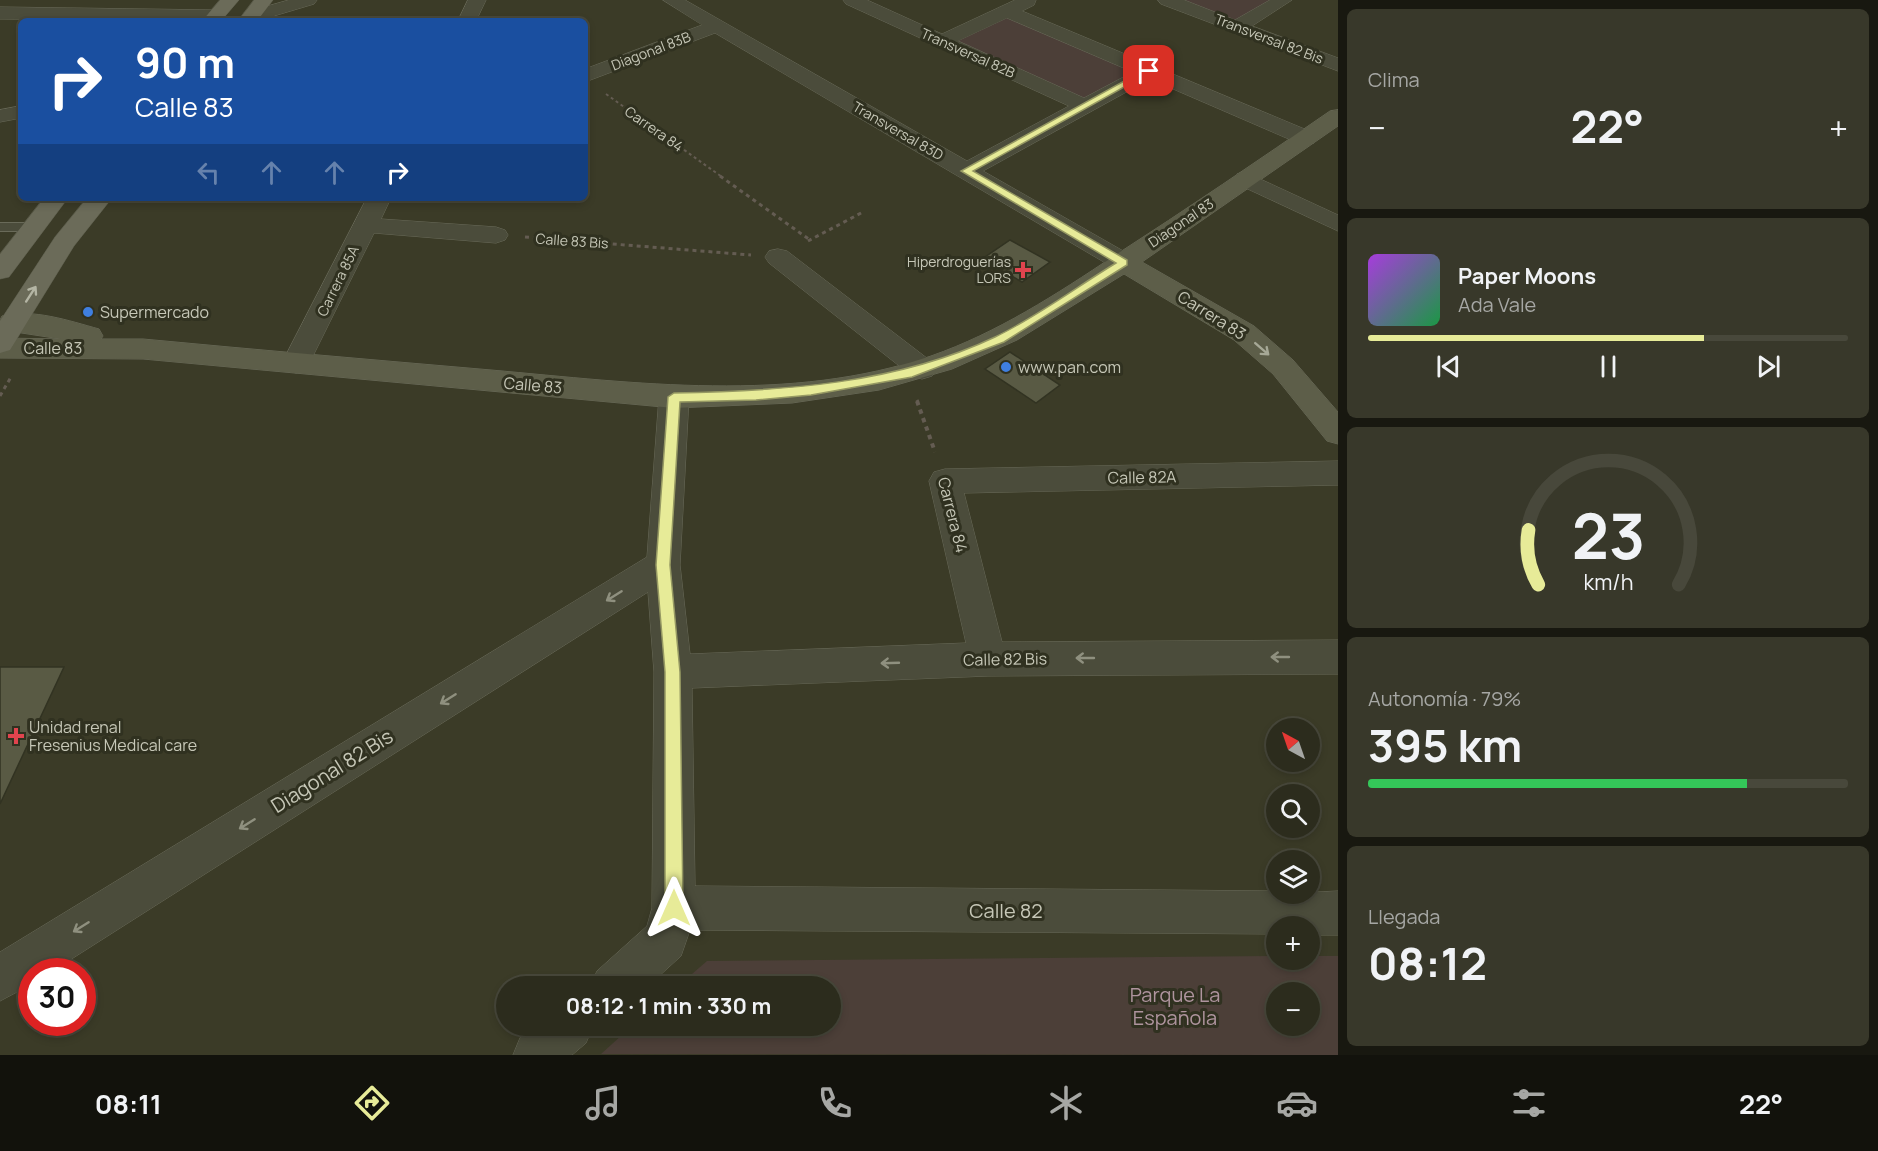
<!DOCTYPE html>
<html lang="es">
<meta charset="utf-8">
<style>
:root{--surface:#2c2c1d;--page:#38382a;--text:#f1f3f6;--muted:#a6a7a4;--line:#48483b;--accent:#e7eb98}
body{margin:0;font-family:Manrope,sans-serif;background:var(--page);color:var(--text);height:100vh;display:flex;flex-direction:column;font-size:22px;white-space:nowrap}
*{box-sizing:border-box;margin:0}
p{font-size:20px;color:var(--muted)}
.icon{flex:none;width:33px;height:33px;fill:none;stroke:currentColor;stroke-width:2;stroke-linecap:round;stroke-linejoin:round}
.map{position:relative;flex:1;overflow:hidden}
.sheet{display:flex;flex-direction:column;gap:9px;padding:9px;background:#181810;width:540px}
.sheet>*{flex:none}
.hud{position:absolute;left:18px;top:18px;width:570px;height:183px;border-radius:9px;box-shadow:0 3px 9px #0003,0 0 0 2px var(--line);background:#1a4fa0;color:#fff;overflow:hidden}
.needle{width:39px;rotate:320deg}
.fabs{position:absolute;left:1266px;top:718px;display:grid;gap:12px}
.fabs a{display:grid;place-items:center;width:54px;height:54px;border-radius:50%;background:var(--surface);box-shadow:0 3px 9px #0003,0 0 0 2px var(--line);font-size:30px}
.speed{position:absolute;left:18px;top:958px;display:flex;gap:12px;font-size:30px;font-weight:700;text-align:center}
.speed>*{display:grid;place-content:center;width:78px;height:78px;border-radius:50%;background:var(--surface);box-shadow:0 3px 9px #0003,0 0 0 2px var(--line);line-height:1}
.speed .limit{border:9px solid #d22;background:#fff;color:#111}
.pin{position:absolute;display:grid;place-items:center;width:51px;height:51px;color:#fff;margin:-26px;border-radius:12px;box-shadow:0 3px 9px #0006}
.me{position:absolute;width:66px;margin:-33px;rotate:0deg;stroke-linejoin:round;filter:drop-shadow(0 0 4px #0008)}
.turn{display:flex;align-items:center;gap:21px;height:126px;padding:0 18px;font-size:27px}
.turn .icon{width:78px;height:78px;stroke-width:2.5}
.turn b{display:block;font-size:42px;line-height:51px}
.lanes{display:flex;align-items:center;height:57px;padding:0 18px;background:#0003;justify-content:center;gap:30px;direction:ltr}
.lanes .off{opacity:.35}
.big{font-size:45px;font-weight:700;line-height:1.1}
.sheet .tile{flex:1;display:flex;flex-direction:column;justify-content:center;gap:9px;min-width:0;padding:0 21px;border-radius:9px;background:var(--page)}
.sheet .dial{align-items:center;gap:0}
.dial svg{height:156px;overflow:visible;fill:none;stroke:var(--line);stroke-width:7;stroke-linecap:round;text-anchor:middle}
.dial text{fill:var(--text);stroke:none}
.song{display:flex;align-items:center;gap:18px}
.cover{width:72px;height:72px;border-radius:9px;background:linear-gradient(135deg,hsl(280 70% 55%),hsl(140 70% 35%))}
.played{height:6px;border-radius:3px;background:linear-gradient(90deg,var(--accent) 70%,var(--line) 70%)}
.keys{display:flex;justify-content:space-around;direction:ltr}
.heat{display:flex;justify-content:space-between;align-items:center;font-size:33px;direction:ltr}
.charge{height:9px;border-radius:4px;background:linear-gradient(90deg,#34c759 79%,var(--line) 0)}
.trip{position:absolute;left:496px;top:976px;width:345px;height:60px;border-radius:30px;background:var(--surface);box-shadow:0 3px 9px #0003,0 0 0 2px var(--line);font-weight:700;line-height:60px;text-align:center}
.dock{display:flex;height:96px;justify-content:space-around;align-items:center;background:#12120c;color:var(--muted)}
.dock .icon{width:42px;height:42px}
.dock .active{color:var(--accent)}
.dock b{font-size:27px;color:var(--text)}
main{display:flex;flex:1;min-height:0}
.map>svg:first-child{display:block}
.green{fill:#4c3f38;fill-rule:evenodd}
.building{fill:#595a44;stroke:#323322;stroke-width:1.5}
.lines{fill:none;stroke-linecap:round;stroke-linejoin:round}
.lane-casing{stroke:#696a59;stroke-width:2}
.street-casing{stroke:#696a59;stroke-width:1}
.secondary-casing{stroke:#696a59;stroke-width:1}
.primary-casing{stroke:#575847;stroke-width:1}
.path-far2{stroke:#645c52;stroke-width:2;stroke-dasharray:3 3;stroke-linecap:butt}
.path-far1{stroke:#645c52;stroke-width:3;stroke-dasharray:4 4;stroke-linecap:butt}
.path{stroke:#645c52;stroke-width:4;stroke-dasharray:4.5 4.5;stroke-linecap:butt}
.lane{fill:#4b4c3b;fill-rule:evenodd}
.street{fill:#4b4c3b;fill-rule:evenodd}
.secondary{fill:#5d5e49;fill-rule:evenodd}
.primary{fill:#6b6b59;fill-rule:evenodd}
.oneway{stroke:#b4b5a4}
.oneway2{stroke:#a6a896}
.oneway3{stroke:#8f907f}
.route{fill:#e7eb98;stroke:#969963;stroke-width:1.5}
.health-dot{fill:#e0444e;stroke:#303120;stroke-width:2}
.shop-dot{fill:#3f7fe0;stroke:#303120;stroke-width:2}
.labels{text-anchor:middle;stroke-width:6;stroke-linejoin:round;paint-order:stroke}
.far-street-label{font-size:14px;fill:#c6c7b7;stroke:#303120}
.far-poi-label{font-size:14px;fill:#c6c7b7;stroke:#303120;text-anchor:end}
.poi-label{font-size:16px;fill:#c6c7b7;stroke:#303120;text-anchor:start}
.street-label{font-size:16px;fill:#c6c7b7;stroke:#303120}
.near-street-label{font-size:20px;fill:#c6c7b7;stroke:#303120}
.near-park-label{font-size:20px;fill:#af949e;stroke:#303120}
</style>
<main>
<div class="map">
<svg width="1338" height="1055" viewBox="0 0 1338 1055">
<rect width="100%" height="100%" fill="#3b3b27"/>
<!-- green -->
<path class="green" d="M 1167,0 L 1283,0 L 1236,27 Z
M 1007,11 L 1149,71 L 1085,106 L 943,41 Z
M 1276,956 L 1276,960 L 1310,960 L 1310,956 L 1338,956 L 1338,1055 L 601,1054 L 632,1026 L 831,1026 L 831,987 L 677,987 L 707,961 ZM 1276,993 L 1310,993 L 1310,1026 L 1276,1026 Z"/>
<!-- building -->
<path class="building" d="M 1010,240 L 1050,262 L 1022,282 L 982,259 Z
M 1010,352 L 1060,385 L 1036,403 L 985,369 Z
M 0,667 L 64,667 L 0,804 Z"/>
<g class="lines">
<defs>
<path id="lane" d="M 0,223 L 32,223 L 39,227 L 32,231 L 0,231 Z"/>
<path id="street" d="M 289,0 L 317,0 L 314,4 L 257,21 L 244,21 L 242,17 L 244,13 Z
M 468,0 L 486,0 L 476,21 L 458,21 Z
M 663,0 L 685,0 L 967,161 L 1069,106 L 846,4 L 843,0 L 867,0 L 942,34 L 1015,0 L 1036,0 L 1034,5 L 1022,11 L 1314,133 L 1317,138 L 1314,143 L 1298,143 L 1150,79 L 983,171 L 1132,256 L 1136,262 L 1132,268 L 1123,270 L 1114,268 L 715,33 L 585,82 L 585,69 L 702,25 ZM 1007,18 L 1133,72 L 1084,98 L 958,41 Z
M 1158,0 L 1184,0 L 1235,20 L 1270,0 L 1292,0 L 1252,26 L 1338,58 L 1338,71 L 1161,4 Z
M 0,7 L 216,10 L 225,16 L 218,21 L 0,19 Z
M 21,106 L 21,118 L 0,122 L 0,110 Z
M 1245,172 L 1338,215 L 1338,231 L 1237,184 L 1233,179 L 1237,174 Z
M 367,198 L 391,198 L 381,219 L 496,227 L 505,230 L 508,235 L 505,240 L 496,243 L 374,233 L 306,370 L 296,373 L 286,370 L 282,363 Z
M 778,249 L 787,251 L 932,362 L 936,369 L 932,376 L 922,379 L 912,376 L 769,263 L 765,257 L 769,251 Z
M 674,386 L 684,389 L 689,397 L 680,565 L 690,654 L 966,643 L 929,481 L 934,472 L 945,469 L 1338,461 L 1338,485 L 964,493 L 1002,642 L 1338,640 L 1338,674 L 988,676 L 692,688 L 695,886 L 1276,891 L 1276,894 L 1338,891 L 1338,935 L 1310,935 L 1310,927 L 1276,927 L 1276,934 L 690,930 L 681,956 L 647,987 L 590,987 L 597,971 L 647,926 L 652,908 L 654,672 L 648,592 L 51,972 L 32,972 L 32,984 L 0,1001 L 0,952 L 647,557 L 659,397 L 664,389 Z
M 534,1026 L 593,1026 L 586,1043 L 572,1055 L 513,1055 L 520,1038 Z"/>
<path id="secondary" d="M 1338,110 L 1338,126 L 1142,262 L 1254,326 L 1293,360 L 1338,412 L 1338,444 L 1327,441 L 1273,374 L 1234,340 L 1124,274 L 1017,340 L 952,369 L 879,390 L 792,403 L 674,408 L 143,359 L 0,358 L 0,338 L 61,339 L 2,330 L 0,320 L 2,316 C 32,308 70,321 99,329 L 103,336 L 101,339 L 143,339 C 259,350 375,360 491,370 C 636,383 790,404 931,356 C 997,333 1057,294 1114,256 C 1187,209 1259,160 1330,111 Z"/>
<path id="primary" d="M 220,0 L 239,0 L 221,21 L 202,21 Z
M 254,0 L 273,0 L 257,21 L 238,21 Z
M 44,198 L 68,198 L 9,277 L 0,279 L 0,254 Z
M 87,198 L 112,198 L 74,246 L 10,350 L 0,353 L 0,321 L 55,237 Z"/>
</defs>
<!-- lane casing -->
<use href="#lane" class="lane-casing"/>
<!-- street casing -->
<use href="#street" class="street-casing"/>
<!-- secondary casing -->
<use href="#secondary" class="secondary-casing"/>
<!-- primary casing -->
<use href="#primary" class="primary-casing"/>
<!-- path-far2 -->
<path class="path-far2" d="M 606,94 L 722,177"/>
<!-- path-far1 -->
<path class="path-far1" d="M 720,176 L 810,240
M 525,237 L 751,255
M 808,241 L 863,212
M 0,396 L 11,377
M 917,400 L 918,402"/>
<!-- path -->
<path class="path" d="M 917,401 L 935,452"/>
<!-- lane -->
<use href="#lane" class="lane"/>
<!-- street -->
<use href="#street" class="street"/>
<!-- secondary -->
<use href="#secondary" class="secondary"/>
<!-- primary -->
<use href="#primary" class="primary"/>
</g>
<!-- one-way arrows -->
<defs><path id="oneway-shaft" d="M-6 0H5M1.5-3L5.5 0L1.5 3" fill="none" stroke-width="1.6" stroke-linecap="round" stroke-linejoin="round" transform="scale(1.5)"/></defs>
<use class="oneway" href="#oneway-shaft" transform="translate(31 294) rotate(-57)"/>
<use class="oneway2" href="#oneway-shaft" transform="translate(1262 349) rotate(41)"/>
<g class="oneway3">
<use href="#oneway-shaft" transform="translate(614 596) rotate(148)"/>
<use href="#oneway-shaft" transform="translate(1280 657) rotate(180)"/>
<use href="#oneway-shaft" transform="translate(1085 658) rotate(180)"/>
<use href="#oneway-shaft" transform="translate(890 663) rotate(178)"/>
<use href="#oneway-shaft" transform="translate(448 699) rotate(148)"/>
<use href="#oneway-shaft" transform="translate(247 824) rotate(148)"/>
<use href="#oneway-shaft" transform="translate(81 927) rotate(148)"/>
</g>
<!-- route -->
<path class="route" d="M 1146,69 L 1153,71 L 973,171 L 1127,260 L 1127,265 L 1004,342 L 912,377 L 811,395 L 756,400 L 680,402 L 670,565 L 680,672 L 683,908 L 681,915 L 674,917 L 668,915 L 665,908 L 665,672 L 656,565 L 668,397 L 674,393 C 783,391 896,384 995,337 C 1035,318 1078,286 1116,263 L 961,171 Z"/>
<!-- markers -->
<g class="health-dot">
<path d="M1020 261h6v6h6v6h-6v6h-6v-6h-6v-6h6z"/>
<path d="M13 727h6v6h6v6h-6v6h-6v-6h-6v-6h6z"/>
</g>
<g class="shop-dot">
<circle cx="88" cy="312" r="6"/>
<circle cx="1006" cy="367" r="6"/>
</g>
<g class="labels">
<!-- far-street labels -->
<g class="far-street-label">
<text transform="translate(1269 39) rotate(21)" y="5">Transversal 82 Bis</text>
<text transform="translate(651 51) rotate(-21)" y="5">Diagonal 83B</text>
<text transform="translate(968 53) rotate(24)" y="5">Transversal 82B</text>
<text transform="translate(654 129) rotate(35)" y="5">Carrera 84</text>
<text transform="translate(898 131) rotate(30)" y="5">Transversal 83D</text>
<text transform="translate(1181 223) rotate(-34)" y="5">Diagonal 83</text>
<text transform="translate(572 241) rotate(4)" y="5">Calle 83 Bis</text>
<text transform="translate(338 281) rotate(-64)" y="5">Carrera 85A</text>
</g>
<!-- far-poi labels -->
<g class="far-poi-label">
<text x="1011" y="267">Hiperdroguerías<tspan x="1011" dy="16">LORS</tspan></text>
</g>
<!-- poi labels -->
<g class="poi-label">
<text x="100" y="318">Supermercado</text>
<text x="1018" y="373">www.pan.com</text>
<text x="29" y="733">Unidad renal<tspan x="29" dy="18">Fresenius Medical care</tspan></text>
</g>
<!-- street labels -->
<g class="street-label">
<text transform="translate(1212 315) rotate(32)" y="6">Carrera 83</text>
<text x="53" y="354">Calle 83</text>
<text transform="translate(533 385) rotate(5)" y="6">Calle 83</text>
<text transform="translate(1142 477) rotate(-1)" y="6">Calle 82A</text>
<text transform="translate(953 515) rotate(76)" y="6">Carrera 84</text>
<text transform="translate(1005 659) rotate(-1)" y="6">Calle 82 Bis</text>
</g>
<!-- near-street labels -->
<g class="near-street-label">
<text transform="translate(332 771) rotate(-32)" y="7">Diagonal 82 Bis</text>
<text x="1006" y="918">Calle 82</text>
</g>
<!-- near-park labels -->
<g class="near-park-label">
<text x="1175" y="1002">Parque La<tspan x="1175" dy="23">Española</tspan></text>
</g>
</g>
</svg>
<div class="fabs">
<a><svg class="needle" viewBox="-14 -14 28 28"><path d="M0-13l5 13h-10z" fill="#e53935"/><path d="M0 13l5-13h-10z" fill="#a6a7a4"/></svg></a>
<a><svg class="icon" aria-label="search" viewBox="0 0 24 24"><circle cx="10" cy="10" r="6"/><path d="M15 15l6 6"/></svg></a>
<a><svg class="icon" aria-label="layers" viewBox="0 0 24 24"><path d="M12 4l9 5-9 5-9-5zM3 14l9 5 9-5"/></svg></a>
<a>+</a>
<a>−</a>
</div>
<div class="speed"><div class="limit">30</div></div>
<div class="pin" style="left:1149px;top:71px;background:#d93025"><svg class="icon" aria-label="arrive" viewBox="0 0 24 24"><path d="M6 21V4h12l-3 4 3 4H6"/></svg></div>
<svg class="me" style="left:674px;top:908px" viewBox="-20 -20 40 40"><path d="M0-17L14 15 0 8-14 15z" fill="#e7eb98" stroke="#fff" stroke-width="4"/></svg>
<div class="trip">08:12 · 1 min · 330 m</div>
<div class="hud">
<div class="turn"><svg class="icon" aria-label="right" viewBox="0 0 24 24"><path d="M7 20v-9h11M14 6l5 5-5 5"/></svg><div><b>90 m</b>Calle 83</div></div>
<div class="lanes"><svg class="icon off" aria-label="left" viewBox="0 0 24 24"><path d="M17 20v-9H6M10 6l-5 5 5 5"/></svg><svg class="icon off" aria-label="ahead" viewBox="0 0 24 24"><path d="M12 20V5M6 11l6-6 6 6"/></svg><svg class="icon off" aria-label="ahead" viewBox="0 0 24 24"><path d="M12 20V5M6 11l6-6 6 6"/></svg><svg class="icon" aria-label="right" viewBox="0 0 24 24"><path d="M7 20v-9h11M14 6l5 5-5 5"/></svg></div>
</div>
</div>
<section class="sheet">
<div class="tile"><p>Clima</p>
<div class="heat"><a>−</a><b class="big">22°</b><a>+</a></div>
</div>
<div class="tile">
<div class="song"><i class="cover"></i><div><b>Paper Moons</b><p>Ada Vale</p></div></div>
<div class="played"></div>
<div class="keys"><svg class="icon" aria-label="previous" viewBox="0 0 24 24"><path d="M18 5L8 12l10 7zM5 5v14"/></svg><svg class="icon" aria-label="pause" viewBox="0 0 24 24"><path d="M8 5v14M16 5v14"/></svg><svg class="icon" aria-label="next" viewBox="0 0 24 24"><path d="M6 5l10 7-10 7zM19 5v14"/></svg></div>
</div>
<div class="tile dial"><svg viewBox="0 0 100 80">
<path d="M14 69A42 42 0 1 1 86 69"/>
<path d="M14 69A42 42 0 0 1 9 41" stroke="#e7eb98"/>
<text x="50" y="56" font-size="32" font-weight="700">23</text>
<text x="50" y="72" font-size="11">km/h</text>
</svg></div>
<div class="tile"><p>Autonomía · 79%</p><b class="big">395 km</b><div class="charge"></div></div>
<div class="tile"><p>Llegada</p><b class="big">08:12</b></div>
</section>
</main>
<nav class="dock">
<b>08:11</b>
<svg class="icon active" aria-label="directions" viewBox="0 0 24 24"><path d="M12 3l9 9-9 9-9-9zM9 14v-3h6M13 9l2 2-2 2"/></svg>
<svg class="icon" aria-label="music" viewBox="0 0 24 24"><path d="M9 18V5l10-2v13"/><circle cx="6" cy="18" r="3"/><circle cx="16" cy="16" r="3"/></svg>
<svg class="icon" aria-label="phone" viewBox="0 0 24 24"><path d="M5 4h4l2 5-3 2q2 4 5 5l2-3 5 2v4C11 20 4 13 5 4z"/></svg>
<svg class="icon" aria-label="climate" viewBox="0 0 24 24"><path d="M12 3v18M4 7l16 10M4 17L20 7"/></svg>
<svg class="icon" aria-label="car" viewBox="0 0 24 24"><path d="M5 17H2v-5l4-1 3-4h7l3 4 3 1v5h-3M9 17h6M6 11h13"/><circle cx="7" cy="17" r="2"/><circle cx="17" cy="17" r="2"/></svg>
<svg class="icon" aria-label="filters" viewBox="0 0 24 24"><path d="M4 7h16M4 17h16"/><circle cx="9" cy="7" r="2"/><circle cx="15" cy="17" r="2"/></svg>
<b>22°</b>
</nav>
